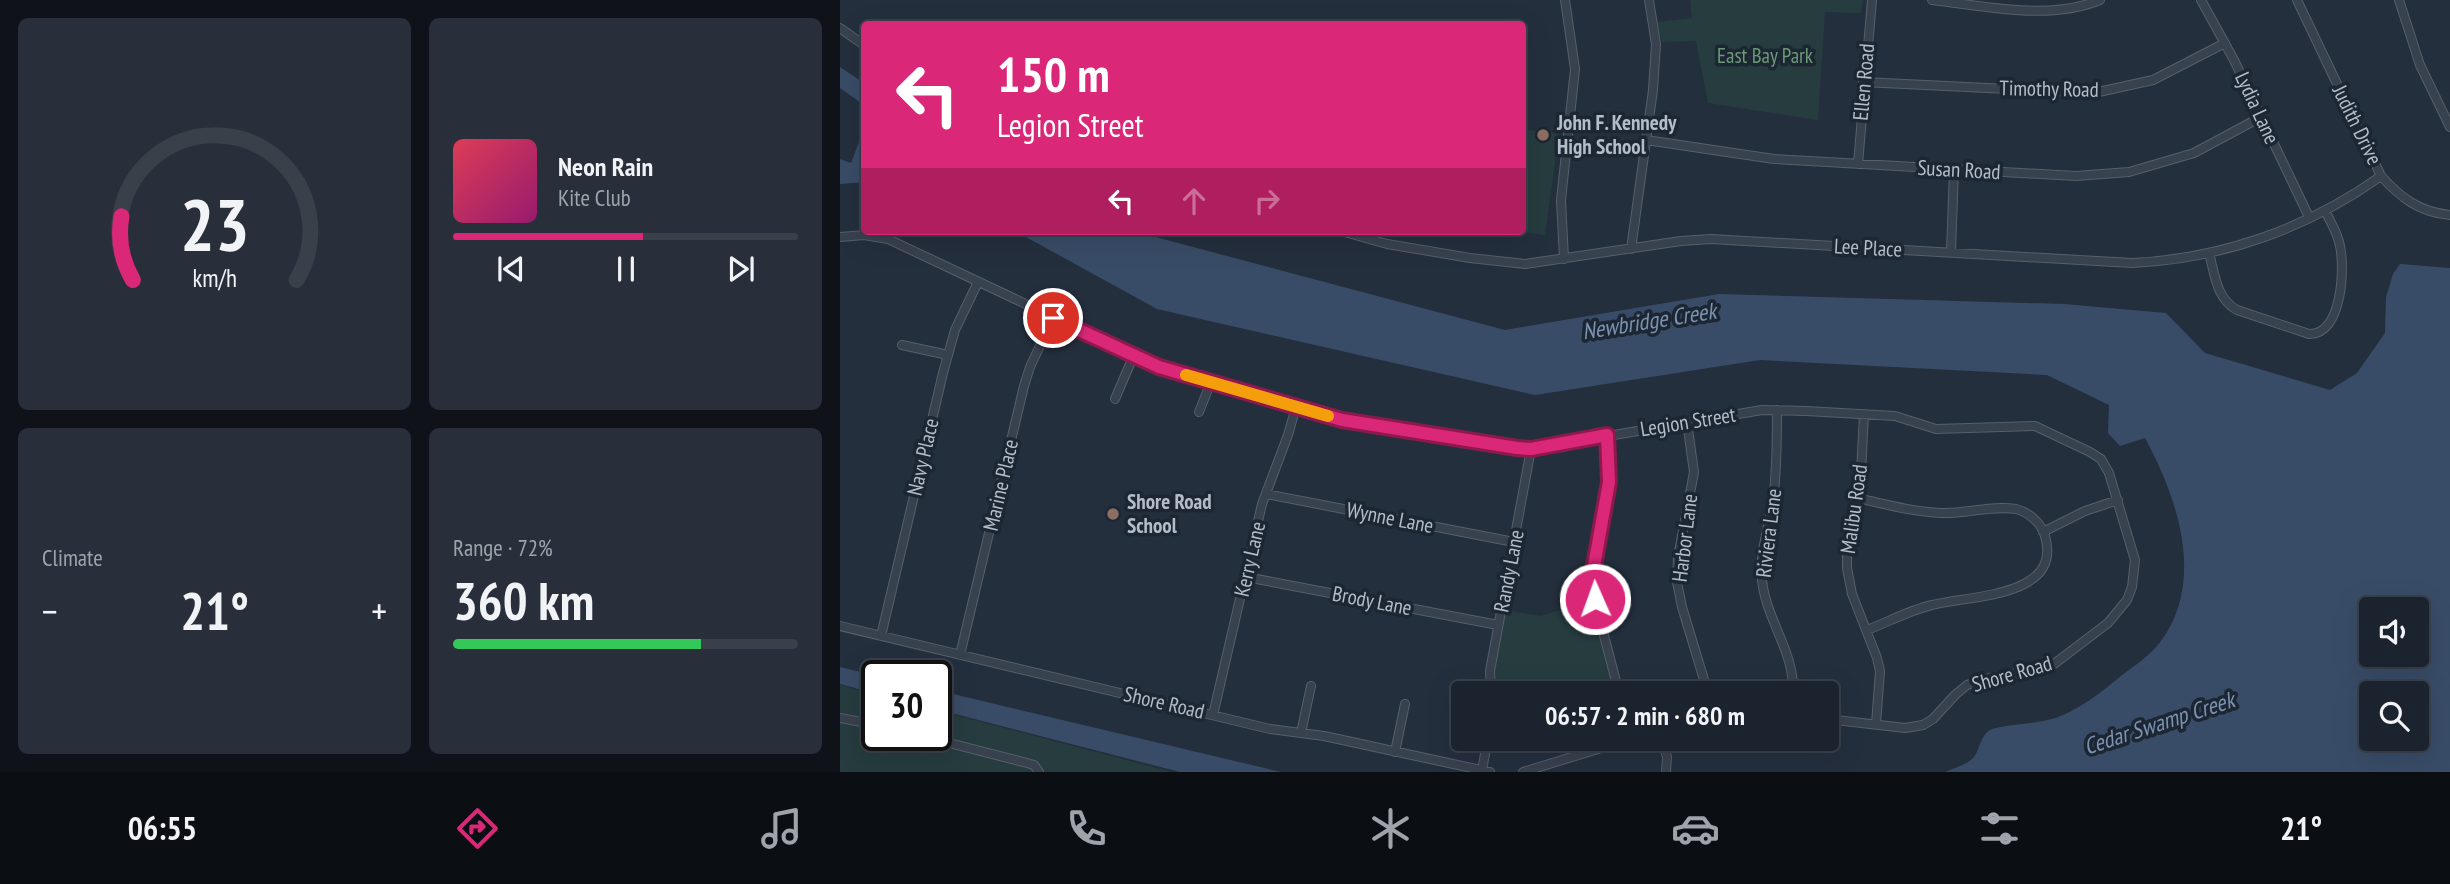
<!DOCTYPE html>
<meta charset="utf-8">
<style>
:root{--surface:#1b232e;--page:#282f3a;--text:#f1f3f6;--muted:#a0a4aa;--line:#39404a;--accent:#db2777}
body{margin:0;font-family:"PT Sans Narrow",sans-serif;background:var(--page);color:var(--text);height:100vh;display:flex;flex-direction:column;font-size:26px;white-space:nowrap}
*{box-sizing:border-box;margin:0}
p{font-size:23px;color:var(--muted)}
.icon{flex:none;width:38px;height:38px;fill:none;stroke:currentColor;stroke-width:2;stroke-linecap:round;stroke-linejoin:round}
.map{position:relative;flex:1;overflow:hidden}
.drawer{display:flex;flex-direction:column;gap:18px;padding:18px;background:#0f1319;width:840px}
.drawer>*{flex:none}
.banner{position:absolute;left:21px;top:21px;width:665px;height:214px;border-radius:7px;box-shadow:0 7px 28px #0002,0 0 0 2px var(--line);background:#db2777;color:#fff;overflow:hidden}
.fabs{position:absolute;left:1519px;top:597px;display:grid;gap:14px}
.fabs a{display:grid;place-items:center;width:70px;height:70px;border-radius:7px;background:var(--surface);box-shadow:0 7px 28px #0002,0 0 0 2px var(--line);font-size:35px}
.speed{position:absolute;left:21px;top:660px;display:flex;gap:14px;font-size:35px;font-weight:700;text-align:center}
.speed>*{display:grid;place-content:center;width:91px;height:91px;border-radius:50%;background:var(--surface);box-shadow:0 7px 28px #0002,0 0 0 2px var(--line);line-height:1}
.speed .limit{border:4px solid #111;border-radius:10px;background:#fff;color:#111}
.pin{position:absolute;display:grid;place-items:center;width:60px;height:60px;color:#fff;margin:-30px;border:4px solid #fff;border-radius:50%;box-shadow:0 2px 7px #0007}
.me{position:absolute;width:77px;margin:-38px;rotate:358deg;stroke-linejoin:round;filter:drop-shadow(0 0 5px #0008)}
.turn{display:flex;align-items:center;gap:24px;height:147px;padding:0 21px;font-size:32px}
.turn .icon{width:91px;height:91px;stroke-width:2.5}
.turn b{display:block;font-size:49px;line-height:60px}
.lanes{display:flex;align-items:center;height:66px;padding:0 21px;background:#0003;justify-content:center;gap:35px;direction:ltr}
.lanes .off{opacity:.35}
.big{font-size:52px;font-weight:800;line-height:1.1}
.drawer .tile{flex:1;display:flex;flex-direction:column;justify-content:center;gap:10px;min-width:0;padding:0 24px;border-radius:10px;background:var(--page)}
.drawer .dial{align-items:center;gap:0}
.dial svg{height:182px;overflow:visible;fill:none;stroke:var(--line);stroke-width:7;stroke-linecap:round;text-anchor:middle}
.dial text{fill:var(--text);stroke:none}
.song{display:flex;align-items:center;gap:21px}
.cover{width:84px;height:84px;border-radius:10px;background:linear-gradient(135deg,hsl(350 70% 55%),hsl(320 70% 35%))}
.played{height:7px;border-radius:4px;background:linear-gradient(90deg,var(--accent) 55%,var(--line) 55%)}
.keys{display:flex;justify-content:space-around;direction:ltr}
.heat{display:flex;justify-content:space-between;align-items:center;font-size:38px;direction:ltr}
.charge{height:10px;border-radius:5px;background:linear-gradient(90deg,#34c759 72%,var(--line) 0)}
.drawer .tiles{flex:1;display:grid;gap:18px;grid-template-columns:repeat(2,1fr)}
.trip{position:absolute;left:611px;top:681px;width:388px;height:70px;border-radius:7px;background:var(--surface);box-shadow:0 7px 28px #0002,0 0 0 2px var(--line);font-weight:800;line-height:70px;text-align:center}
.menu{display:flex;height:112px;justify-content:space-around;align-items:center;background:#0b0e12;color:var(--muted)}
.menu .icon{width:49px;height:49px}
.menu .current{color:var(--accent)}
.menu b{font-size:32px;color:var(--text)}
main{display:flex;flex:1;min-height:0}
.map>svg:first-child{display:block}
.green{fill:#263c3f}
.water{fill:#394c67;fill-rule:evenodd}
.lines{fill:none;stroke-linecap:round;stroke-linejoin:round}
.minor-casing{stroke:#565f6c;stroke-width:10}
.minor{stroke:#38414e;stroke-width:8}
.route-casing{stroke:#8e194d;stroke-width:18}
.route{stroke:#db2777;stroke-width:12}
.slow{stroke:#f59e0b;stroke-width:12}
.education-dot{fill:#8d6e63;stroke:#1d2633;stroke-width:2.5}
.labels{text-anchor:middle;stroke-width:7;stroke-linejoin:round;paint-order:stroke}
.park-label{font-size:21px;fill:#6b9a76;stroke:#1d2633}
.street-label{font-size:21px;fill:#b4bcc9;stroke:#1d2633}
.poi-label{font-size:21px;font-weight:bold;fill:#b4bcc9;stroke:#1d2633;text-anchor:start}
.water-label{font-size:23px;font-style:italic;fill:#7c92b1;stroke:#1d2633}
</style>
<main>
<section class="drawer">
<div class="tiles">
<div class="tile dial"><svg viewBox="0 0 100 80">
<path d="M14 69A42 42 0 1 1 86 69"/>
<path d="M14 69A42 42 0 0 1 9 41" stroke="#db2777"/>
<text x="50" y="56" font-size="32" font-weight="700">23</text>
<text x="50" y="72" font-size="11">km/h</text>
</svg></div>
<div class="tile">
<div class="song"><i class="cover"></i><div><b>Neon Rain</b><p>Kite Club</p></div></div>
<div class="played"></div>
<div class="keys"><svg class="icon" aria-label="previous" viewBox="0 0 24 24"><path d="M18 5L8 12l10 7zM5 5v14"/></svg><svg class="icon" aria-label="pause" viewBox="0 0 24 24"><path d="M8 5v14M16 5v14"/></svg><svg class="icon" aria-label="next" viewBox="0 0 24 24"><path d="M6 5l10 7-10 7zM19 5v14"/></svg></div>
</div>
<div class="tile"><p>Climate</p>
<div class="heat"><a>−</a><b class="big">21°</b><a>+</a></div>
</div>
<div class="tile"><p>Range · 72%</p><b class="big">360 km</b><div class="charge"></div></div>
</div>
</section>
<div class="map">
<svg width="1610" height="772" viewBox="0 0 1610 772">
<rect width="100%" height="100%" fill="#242f3e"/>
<!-- green -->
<path class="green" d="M 850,0 L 1023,0 L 1021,13 L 985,12 L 978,120 L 868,103 L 856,41 L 822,42 L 817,22 L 852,18 Z
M 683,129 L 719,134 L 705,235 L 673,231 L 682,231 Z
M 754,599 L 778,693 L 653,693 L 652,670 L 664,610 L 701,616 Z
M 0,685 L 37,695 L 37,735 L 96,735 L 96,710 L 332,772 L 0,772 Z"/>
<!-- water -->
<path class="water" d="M 0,67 L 24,83 L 24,105 L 0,88 Z
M 24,129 L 24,182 L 0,184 L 0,159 L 11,163 Z
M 175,231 L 293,231 L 665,330 L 879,294 L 1224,304 L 1326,313 L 1365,353 L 1490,390 L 1517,373 L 1545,333 L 1546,297 L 1553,274 L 1560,264 L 1610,268 L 1610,772 L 1105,772 C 1114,768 1127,765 1134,757 C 1140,749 1140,736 1150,730 C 1161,724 1202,724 1218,717 C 1242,708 1261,692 1281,676 C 1294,666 1311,655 1321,641 C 1366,580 1337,497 1305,438 L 1280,446 L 1268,433 L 1269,405 L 1207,375 L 920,360 L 695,395 L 317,309 ZM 1577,609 L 1577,654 L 1531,654 L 1531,609 ZM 1577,693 L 1577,738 L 1531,738 L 1531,693 Z
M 0,667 L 37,676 L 37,694 L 0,684 Z
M 96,690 L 441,772 L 340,772 L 96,709 Z"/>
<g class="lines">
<defs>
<path id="minor" d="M 1092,0 C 1146,6 1208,21 1260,0
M 1361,0 L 1394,60 L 1469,217
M 1457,0 L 1541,176 C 1561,198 1579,212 1610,215
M 1559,0 L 1580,65 L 1610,127
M 0,28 L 24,45
M 1023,82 L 1254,93 L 1313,80 L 1385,43
M 806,140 L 934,159 L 1236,176 L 1289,172 L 1354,153 L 1421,117
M 1018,164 L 1032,0
M 501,231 L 547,244 L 630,258 L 685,264 L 841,241 L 871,239 L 1292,263 C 1382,259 1468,228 1541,176
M 0,237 L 24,235 L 48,239 L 319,367 L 502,420 L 652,445 L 691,449 L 922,410 L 966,411 L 1055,416 L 1096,429 L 1195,426 L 1250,452 L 1261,459 L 1269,473 L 1295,560 L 1292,587 L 1287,600 L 1268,623 L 1210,667 L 1145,679 L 1127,685 L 1115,695 L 1093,719 L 1083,725 L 1065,728 L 987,719
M 791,249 L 813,90 L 816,44 L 809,0
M 1111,252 L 1114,170
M 1369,253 C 1375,275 1376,298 1397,310 L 1469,334 C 1502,335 1505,269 1500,246 C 1498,233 1490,222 1485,210
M 724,259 L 721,200 L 735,69 L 725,0
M 62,345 L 108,355
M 275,399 L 293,357
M 937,410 C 937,440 937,471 933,501 C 929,527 919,553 922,580 C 926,620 955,652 953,693
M 359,412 L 371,382
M 1024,414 L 1021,474 L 1007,550 L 1007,568 L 1012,594 L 1037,658 L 1040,671 L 1036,724
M 847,422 L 854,472 L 838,557 L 837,582 L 842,607 L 868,693
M 767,435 L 769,482 L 756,549 L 754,587 L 759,616 L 779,693
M 426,494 L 674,542
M 1017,498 C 1044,504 1073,512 1101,513 C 1126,514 1152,505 1176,509 C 1188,512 1200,522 1204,533 C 1226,598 1130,595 1092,605 C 1070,610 1048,622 1027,630
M 1203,532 L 1245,511 L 1278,500
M 406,577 L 658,625
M 0,626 L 430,729 L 484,736 L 650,772
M 41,636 L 103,373 L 115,330 L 138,282
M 120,655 L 184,386 L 190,367 L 213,318
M 651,693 L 650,671 L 691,449
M 373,715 L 422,504 L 448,435 L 456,407
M 0,718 L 37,725
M 461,733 L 471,686
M 78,735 L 187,763 L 194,765 L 199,772
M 821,738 L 827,757 L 826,772
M 555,752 L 565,704
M 642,770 L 648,738
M 683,772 L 794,738"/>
</defs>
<!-- minor casing -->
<use href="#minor" class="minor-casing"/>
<!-- minor -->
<use href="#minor" class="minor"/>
</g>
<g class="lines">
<defs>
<path id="route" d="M 213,318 L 319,367 L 502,420 L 677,448 L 691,449 L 767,435 L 769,482 L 754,566 L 755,599"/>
</defs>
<!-- route casing -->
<use href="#route" class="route-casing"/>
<!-- route -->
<use href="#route" class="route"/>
<!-- slow -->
<path class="slow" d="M 346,375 L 488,416"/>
</g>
<!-- markers -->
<g class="education-dot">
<circle cx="703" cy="135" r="7"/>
<circle cx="273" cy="514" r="7"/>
</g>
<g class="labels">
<!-- park labels -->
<g class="park-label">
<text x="925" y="63">East Bay Park</text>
</g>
<!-- street labels -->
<g class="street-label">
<text transform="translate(1024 82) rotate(-85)" y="7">Ellen Road</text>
<text transform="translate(1209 89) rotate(1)" y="7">Timothy Road</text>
<text transform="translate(1417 108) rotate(65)" y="7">Lydia Lane</text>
<text transform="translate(1517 125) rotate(64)" y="7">Judith Drive</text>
<text transform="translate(1119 170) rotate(3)" y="7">Susan Road</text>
<text transform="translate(1028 248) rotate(3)" y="7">Lee Place</text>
<text transform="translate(848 422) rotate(-9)" y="7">Legion Street</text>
<text transform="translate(83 457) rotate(-77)" y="7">Navy Place</text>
<text transform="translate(161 485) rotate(-77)" y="7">Marine Place</text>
<text transform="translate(1014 509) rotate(-82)" y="7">Malibu Road</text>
<text transform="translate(550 518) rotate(11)" y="7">Wynne Lane</text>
<text transform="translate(929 533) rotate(-83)" y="7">Riviera Lane</text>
<text transform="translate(845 538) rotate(-83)" y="7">Harbor Lane</text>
<text transform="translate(410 559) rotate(-77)" y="7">Kerry Lane</text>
<text transform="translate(669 571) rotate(-79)" y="7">Randy Lane</text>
<text transform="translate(532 601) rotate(11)" y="7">Brody Lane</text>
<text transform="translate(1172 674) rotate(-16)" y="7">Shore Road</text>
<text transform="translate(324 703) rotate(13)" y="7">Shore Road</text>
</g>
<!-- poi labels -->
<g class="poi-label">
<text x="717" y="130">John F. Kennedy<tspan x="717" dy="24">High School</tspan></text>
<text x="287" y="509">Shore Road<tspan x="287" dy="24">School</tspan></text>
</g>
<!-- water labels -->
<g class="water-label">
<text transform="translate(809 321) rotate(-9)" y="8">Newbridge Creek</text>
<text transform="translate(1319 723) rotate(-18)" y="8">Cedar Swamp Creek</text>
</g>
</g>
</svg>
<div class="fabs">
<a><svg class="icon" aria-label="sound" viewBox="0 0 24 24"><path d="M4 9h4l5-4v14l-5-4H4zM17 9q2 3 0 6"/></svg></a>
<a><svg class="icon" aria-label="search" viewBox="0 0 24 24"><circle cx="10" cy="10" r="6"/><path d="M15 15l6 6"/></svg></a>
</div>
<div class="speed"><div class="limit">30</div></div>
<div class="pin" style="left:213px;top:318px;background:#d93025"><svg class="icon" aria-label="arrive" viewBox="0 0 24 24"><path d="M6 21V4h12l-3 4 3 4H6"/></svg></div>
<svg class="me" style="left:755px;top:599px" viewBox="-20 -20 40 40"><circle r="17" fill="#db2777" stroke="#fff" stroke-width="3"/><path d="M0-11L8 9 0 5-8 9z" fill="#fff"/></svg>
<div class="trip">06:57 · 2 min · 680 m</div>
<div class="banner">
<div class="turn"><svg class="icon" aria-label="left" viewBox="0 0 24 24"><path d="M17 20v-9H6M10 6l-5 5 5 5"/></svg><div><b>150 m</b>Legion Street</div></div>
<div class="lanes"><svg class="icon" aria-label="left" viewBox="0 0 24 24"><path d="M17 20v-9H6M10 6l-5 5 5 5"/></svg><svg class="icon off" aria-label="ahead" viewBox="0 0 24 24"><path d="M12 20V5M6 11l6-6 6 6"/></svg><svg class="icon off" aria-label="right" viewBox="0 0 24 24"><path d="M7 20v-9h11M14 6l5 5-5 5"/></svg></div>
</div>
</div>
</main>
<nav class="menu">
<b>06:55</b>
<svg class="icon current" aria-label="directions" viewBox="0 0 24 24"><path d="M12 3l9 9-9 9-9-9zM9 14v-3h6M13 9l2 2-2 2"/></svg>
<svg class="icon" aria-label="music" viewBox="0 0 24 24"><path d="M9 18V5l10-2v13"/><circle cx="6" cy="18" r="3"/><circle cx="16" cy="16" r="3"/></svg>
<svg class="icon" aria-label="phone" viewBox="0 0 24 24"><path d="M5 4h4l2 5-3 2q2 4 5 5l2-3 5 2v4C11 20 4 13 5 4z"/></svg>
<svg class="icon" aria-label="climate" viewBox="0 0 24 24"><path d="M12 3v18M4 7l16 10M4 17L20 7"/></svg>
<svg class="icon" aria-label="car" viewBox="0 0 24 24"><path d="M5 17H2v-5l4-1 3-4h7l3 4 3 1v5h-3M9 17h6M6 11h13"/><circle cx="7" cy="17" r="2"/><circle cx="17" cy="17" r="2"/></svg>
<svg class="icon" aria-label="filters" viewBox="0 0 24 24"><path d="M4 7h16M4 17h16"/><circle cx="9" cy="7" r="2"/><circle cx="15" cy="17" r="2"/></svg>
<b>21°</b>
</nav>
